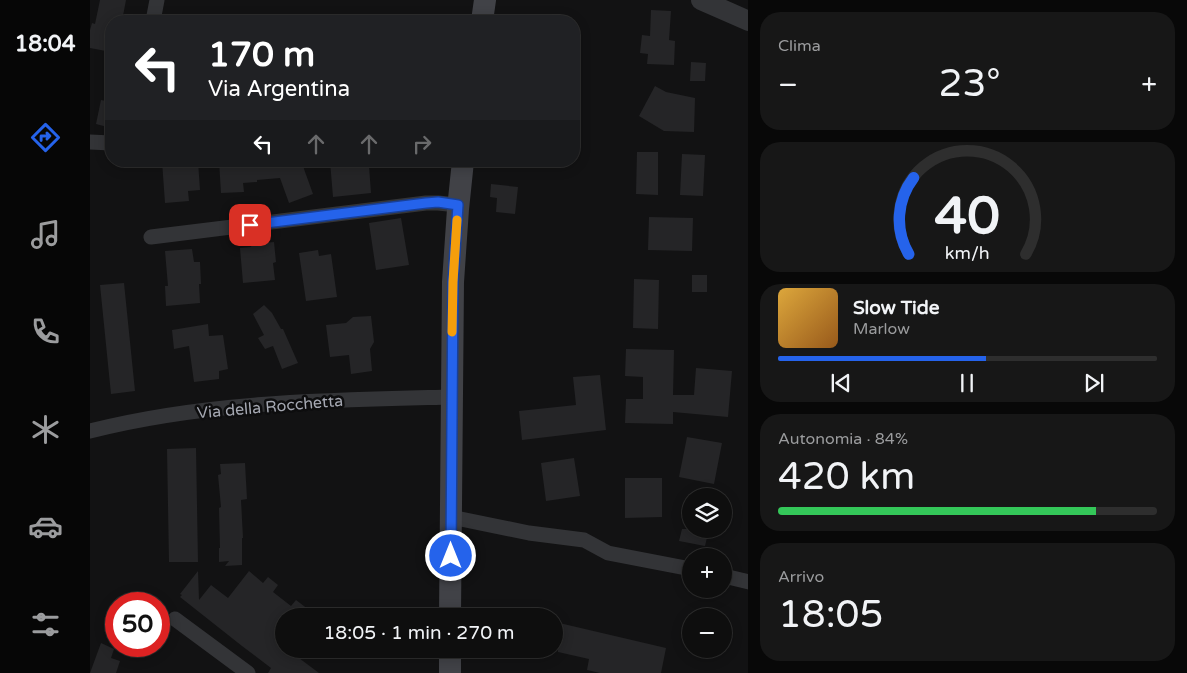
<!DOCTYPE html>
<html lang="it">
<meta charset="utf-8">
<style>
:root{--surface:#0e0e0e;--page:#171717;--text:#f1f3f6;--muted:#9b9c9e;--line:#2e2e2e;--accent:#2563eb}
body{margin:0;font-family:"Varela Round",sans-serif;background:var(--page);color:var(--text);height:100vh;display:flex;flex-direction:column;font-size:19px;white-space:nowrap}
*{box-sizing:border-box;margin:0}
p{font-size:16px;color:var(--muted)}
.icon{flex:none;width:28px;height:28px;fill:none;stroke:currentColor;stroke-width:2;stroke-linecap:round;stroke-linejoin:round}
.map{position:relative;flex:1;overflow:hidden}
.sheet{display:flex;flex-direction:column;gap:12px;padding:12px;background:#080808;width:439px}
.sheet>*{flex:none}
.hud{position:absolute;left:15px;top:15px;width:475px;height:152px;border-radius:20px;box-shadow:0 2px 12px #0003,0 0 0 1px var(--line);background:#202124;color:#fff;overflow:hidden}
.buttons{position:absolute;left:592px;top:488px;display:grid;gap:10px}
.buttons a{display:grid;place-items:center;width:50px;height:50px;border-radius:50%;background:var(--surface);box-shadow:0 2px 12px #0003,0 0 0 1px var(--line);font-size:25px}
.speed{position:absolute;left:15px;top:592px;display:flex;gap:10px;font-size:25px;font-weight:700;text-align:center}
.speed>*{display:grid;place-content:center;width:65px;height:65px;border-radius:50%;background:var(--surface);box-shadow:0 2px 12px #0003,0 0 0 1px var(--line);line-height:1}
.speed .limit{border:8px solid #d22;background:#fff;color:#111}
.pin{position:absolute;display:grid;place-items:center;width:42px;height:42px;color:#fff;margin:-21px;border-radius:10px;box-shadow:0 2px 8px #0006}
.me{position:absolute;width:55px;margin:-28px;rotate:0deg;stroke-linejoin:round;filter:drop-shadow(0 0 4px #0008)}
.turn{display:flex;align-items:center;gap:18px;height:105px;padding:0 20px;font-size:22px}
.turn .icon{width:65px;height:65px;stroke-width:2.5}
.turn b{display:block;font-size:35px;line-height:42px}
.lanes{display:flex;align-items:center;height:48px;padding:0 20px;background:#0003;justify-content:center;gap:25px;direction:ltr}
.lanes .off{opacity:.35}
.big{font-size:38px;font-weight:600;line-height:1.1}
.sheet .card{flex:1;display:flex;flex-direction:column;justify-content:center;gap:8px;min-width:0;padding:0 18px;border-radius:20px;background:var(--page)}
.sheet .dial{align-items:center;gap:0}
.dial svg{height:130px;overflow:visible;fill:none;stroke:var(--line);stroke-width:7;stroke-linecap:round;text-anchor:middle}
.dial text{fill:var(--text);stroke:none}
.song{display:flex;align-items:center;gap:15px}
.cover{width:60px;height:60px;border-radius:8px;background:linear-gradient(135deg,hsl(40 70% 55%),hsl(30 70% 35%))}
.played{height:5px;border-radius:2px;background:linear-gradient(90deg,var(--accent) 55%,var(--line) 55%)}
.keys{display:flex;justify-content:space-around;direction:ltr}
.heat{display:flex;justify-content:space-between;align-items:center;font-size:28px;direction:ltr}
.charge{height:8px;border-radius:4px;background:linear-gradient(90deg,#34c759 84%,var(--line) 0)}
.trip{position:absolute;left:185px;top:608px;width:288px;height:50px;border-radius:25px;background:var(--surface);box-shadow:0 2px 12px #0003,0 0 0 1px var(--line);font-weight:600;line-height:50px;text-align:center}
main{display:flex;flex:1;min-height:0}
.dock{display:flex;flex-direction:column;width:90px;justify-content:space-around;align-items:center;background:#060606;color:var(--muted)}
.dock .icon{width:35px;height:35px}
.dock .current{color:var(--accent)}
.dock b{font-size:22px;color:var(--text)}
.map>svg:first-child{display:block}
.building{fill:#252527}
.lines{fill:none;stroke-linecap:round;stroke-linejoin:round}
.minor{stroke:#333437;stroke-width:15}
.tertiary{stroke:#333437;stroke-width:20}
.secondary{stroke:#414247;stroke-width:22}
.route-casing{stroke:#184099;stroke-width:12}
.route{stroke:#2563eb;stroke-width:9}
.slow{stroke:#f59e0b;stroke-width:9}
.labels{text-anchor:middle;stroke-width:5;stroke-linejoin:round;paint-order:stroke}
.street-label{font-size:16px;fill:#a5a8b2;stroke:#0d0d0e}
</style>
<main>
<nav class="dock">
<b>18:04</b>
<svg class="icon current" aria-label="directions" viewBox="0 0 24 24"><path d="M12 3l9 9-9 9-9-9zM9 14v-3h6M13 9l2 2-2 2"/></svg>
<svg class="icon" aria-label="music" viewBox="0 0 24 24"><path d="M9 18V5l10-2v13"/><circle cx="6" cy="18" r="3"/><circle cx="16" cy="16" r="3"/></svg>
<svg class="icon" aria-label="phone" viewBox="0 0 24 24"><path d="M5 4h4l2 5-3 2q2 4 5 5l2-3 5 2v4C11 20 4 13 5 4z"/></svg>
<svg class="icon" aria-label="climate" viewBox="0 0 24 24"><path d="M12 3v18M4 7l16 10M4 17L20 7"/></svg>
<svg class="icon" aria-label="car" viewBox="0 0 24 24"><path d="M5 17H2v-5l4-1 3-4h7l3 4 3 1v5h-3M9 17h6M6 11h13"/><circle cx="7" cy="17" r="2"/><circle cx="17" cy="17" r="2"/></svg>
<svg class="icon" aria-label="filters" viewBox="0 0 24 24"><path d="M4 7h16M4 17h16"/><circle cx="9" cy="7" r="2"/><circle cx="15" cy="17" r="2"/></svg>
</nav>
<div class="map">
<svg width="659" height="673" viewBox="0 0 659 673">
<rect width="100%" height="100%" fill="#121213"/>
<!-- building -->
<path class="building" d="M 10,0 L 36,0 L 32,21 L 21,21 L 21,52 L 0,48 L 0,30 L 2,23 L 5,24 Z
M 561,10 L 581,11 L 579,40 L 585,41 L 584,65 L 557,64 L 558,54 L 550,53 L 552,35 L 560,36 Z
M 601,62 L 616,63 L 615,81 L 600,81 Z
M 565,86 L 576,92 L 605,98 L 604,132 L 574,131 L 549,116 Z
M 11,100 L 21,102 L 21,128 L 6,124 Z
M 547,152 L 568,152 L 568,195 L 546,194 Z
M 592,154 L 615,155 L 613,196 L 590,195 Z
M 72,161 L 108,161 L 110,190 L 98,191 L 99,201 L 75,203 Z
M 129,161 L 213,161 L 214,169 L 223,194 L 199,203 L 190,178 L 167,180 L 167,182 L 153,183 L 154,192 L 131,193 Z
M 240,161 L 271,161 L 272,167 L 279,166 L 281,193 L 243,197 Z
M 401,184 L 428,187 L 425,214 L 406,212 L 407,198 L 400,197 Z
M 559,217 L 603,218 L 602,251 L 558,250 Z
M 311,218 L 319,265 L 286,270 L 279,223 Z
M 184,242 L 186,262 L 183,263 L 185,280 L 153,283 L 150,248 L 161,247 L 162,244 Z
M 102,249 L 104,262 L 110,262 L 111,284 L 109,284 L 110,303 L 76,306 L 75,286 L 78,286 L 75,251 Z
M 228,250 L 229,256 L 241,254 L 247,297 L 216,301 L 209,253 Z
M 602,275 L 617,275 L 617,292 L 602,292 Z
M 544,279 L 569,280 L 568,329 L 543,328 Z
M 34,283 L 45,391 L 21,394 L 10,285 Z
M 174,305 L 182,313 L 191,329 L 193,329 L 208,363 L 192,369 L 183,346 L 175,349 L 168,338 L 174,335 L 163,314 Z
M 281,316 L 284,342 L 280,349 L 282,371 L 261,374 L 259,355 L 240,357 L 236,325 L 256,323 L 263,317 Z
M 118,324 L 119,336 L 133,335 L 138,369 L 129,371 L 129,379 L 104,382 L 99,346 L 84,349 L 82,330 Z
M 536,349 L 584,350 L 583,395 L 604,395 L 606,368 L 642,371 L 638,417 L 583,412 L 583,424 L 535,423 L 536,399 L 553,399 L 553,377 L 535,376 Z
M 510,375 L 516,430 L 432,440 L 429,411 L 486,405 L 483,377 Z
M 597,437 L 632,443 L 624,484 L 589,477 Z
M 106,448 L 108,562 L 79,562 L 77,449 Z
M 484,458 L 490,496 L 456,501 L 451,463 Z
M 155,463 L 157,499 L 151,500 L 153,538 L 152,538 L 152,565 L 135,566 L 139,561 L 129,562 L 129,548 L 130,548 L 129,508 L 131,507 L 128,475 L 131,474 L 130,464 Z
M 535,478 L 572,478 L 572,517 L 535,518 Z
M 592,529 L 619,529 L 615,546 L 589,541 Z
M 108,571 L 109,600 L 121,585 L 138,598 L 159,571 L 173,583 L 178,577 L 188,585 L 183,592 L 201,606 L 206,600 L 227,616 L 194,616 L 194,643 L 191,647 L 209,658 L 229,673 L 178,673 L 181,668 L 152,646 L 90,597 L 92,595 L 90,594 Z
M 465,622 L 576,648 L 571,673 L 510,673 L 497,670 L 499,659 L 468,652 Z
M 11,643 L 24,649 L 21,658 L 30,661 L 26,673 L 0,673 Z"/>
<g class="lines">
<!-- minor -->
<path class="minor" d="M 63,21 L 67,0
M 0,142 L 21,143
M 61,237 L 336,203 L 348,203 L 368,205
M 0,431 C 118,401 241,400 362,397
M 361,517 L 439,533 L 494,540 L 518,553 L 601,569
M 634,576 L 659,582
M 85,619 L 158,673"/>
<!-- tertiary -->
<path class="tertiary" d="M 611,0 L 659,21"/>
<!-- secondary -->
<path class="secondary" d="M 392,21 L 395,0
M 360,616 L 363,282 L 368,209 L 373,161
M 360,673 L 360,649"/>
</g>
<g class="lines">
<defs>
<path id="route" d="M 160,225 L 336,203 L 348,202 L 368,205 L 363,282 L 361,556"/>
</defs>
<!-- route casing -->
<use href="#route" class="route-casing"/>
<!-- route -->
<use href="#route" class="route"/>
<!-- slow -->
<path class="slow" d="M 362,332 L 363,282 L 367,220"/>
</g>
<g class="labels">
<!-- street labels -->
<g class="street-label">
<text transform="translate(180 406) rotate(-5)" y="6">Via della Rocchetta</text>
</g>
</g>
</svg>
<div class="buttons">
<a><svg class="icon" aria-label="layers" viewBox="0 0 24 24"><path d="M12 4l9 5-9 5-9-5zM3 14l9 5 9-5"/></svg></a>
<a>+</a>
<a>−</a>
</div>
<div class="speed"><div class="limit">50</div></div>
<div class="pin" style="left:160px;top:225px;background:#d93025"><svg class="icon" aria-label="arrive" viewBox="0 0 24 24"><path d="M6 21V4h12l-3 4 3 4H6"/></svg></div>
<svg class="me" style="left:361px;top:556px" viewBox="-20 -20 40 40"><circle r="17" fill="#2563eb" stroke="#fff" stroke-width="3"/><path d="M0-11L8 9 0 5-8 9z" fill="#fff"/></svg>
<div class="trip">18:05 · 1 min · 270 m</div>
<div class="hud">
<div class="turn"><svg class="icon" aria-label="left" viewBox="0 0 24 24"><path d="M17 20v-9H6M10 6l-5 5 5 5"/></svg><div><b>170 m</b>Via Argentina</div></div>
<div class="lanes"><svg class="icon" aria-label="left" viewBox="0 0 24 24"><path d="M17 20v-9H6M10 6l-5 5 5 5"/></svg><svg class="icon off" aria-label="ahead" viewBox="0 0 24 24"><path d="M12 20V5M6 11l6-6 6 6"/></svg><svg class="icon off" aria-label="ahead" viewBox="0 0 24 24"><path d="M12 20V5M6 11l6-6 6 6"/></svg><svg class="icon off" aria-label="right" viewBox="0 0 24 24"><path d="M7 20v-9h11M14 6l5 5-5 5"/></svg></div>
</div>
</div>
<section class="sheet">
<div class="card"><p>Clima</p>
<div class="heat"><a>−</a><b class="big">23°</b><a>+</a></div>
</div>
<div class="card dial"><svg viewBox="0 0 100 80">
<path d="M14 69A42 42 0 1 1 86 69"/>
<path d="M14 69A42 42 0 0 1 17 22" stroke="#2563eb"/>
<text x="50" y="56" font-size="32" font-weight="700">40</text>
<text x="50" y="72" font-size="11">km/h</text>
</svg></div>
<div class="card">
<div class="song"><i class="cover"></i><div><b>Slow Tide</b><p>Marlow</p></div></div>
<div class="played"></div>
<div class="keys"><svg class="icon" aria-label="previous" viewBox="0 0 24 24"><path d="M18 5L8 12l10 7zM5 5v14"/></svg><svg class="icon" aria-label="pause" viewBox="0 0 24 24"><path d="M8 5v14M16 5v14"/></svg><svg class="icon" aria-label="next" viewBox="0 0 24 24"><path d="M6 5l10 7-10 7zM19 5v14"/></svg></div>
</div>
<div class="card"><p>Autonomia · 84%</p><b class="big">420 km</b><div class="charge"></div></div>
<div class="card"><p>Arrivo</p><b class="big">18:05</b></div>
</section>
</main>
